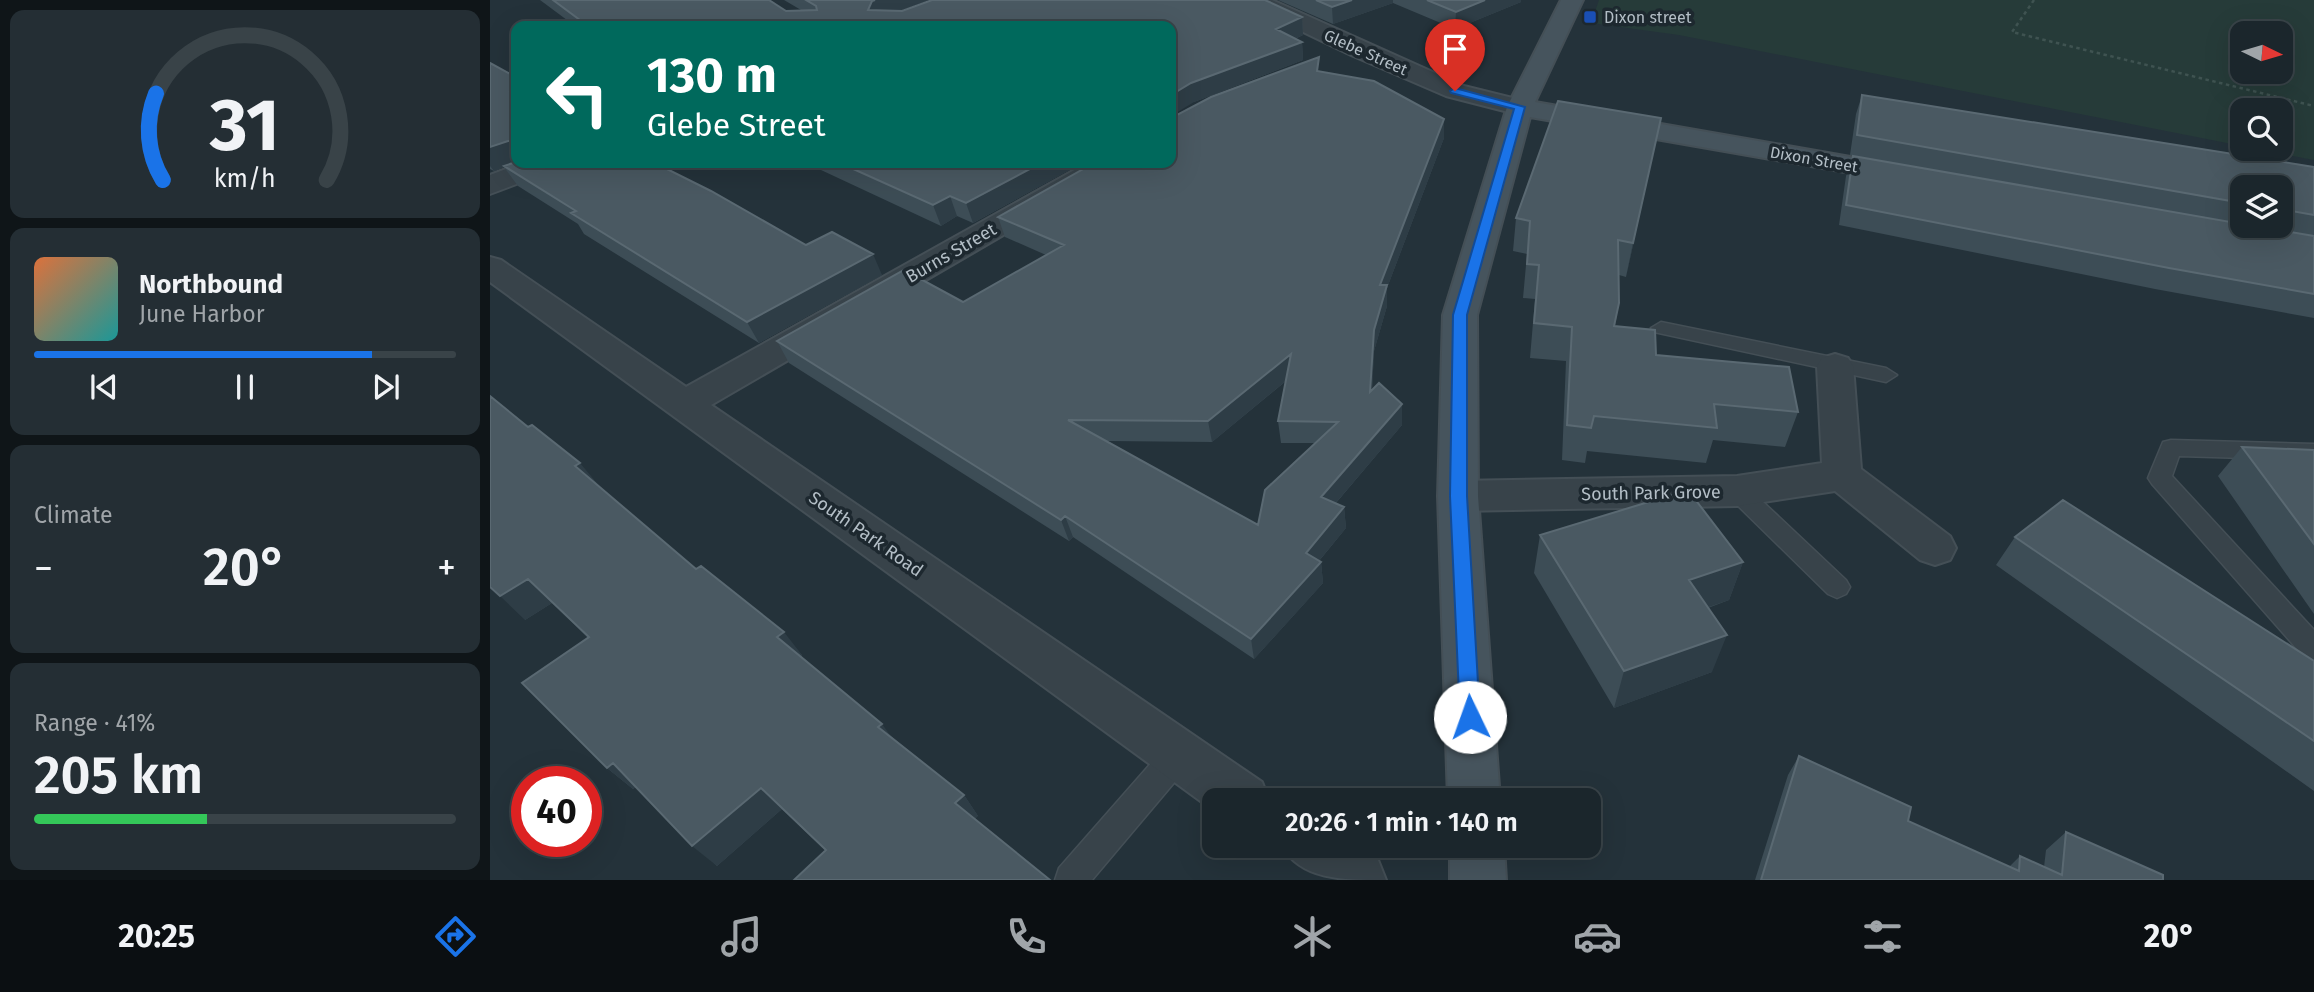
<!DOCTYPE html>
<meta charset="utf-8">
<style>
:root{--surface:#1b262c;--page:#242e34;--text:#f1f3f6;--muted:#a0a5a9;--line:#394348;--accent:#1a73e8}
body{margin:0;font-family:"Fira Sans",sans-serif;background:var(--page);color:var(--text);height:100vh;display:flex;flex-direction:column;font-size:26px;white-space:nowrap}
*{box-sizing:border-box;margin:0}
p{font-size:23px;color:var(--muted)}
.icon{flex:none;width:38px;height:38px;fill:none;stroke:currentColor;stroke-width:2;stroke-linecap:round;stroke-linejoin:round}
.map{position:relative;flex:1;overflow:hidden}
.drawer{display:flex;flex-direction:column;gap:10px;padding:10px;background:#0f1518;width:490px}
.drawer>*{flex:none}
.guide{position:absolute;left:21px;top:21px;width:665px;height:147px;border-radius:14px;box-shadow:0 7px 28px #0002,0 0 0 2px var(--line);background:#00695c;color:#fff;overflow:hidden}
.needle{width:46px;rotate:95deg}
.tools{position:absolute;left:1740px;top:21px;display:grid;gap:14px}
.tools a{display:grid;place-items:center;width:63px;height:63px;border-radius:14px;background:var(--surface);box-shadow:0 7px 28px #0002,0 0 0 2px var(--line);font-size:35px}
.speed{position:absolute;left:21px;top:766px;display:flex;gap:14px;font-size:35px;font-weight:700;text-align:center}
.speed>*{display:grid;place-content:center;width:91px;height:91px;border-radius:50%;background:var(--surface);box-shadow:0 7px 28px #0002,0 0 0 2px var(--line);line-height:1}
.speed .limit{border:10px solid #d22;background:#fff;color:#111}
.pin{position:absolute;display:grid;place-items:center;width:60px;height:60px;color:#fff;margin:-72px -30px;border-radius:50% 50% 50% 0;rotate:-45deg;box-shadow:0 0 7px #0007}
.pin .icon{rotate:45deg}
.me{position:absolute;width:77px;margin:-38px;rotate:357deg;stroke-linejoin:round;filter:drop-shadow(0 0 5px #0008)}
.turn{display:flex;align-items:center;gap:24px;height:147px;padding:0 21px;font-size:32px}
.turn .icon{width:91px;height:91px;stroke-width:2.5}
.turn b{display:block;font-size:49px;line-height:60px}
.big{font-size:52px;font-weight:600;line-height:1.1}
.drawer .card{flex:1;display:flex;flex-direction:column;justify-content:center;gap:10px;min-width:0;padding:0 24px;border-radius:14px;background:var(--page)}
.drawer .dial{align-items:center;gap:0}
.dial svg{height:182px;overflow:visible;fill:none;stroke:var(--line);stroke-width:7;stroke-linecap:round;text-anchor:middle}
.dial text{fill:var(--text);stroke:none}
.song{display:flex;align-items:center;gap:21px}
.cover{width:84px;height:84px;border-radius:10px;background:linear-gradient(135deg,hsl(20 70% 55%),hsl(180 70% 35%))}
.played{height:7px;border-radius:4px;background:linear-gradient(90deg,var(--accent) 80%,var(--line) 80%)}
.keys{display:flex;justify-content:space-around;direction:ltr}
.heat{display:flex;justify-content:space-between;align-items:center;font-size:38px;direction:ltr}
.charge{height:10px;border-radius:5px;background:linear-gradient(90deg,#34c759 41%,var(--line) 0)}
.trip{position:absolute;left:712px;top:788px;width:399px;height:70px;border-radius:14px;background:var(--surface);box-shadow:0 7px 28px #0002,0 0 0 2px var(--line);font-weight:600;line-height:70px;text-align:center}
.tab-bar{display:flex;height:112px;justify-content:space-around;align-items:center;background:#0b0f12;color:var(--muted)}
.tab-bar .icon{width:49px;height:49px}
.tab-bar .selected{color:var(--accent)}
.tab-bar b{font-size:32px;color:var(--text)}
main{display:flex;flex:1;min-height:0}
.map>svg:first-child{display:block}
.green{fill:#263b39;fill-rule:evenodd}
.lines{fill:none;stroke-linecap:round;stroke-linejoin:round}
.lane-casing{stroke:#444f56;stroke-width:3}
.street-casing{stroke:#444f56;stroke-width:4}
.secondary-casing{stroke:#444f56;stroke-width:4}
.path{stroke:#3f5351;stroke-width:2.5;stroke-dasharray:3.5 3.5;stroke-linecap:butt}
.lane{fill:#38434a;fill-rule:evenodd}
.street{fill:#38434a;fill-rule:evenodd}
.secondary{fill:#46545d;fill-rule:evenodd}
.wall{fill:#3d4d56;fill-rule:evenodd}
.shaded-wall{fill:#2e3d46}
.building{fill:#4a5962;stroke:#5a6972;stroke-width:2;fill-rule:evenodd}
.route{fill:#1a73e8;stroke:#114b97;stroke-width:2}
.transit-dot{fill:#1a4fb4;stroke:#1d282f;stroke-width:2.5}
.labels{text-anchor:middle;stroke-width:7;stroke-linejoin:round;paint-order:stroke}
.far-poi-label{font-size:16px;fill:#b3bec6;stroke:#1d282f;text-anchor:start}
.far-street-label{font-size:16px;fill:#b3bec6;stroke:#1d282f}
.street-label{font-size:18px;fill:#b3bec6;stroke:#1d282f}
</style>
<main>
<section class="drawer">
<div class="card dial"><svg viewBox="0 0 100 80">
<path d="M14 69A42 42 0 1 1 86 69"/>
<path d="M14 69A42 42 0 0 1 11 31" stroke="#1a73e8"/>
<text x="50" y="56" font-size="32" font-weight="700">31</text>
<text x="50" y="72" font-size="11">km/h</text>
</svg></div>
<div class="card">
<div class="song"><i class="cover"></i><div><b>Northbound</b><p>June Harbor</p></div></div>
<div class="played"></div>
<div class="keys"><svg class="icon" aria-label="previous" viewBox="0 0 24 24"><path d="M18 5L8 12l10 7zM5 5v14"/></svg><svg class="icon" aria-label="pause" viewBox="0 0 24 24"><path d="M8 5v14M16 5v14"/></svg><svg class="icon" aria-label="next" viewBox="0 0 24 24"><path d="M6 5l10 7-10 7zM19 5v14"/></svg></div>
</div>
<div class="card"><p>Climate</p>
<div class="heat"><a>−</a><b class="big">20°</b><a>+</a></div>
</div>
<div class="card"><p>Range · 41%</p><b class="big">205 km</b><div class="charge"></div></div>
</section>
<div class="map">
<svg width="1824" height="880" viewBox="0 0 1824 880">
<rect width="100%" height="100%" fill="#24323a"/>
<!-- green -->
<path class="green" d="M 1109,0 L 1824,0 L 1824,160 L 1766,149 L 1790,149 L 1790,110 L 1752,110 L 1752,146 L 1189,35 L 1101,23 ZM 1752,33 L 1790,33 L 1790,72 L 1752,72 Z"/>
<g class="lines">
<defs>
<path id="lane" d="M 1171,322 L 1396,368 L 1407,375 L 1396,382 L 1164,332 L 1161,328 Z
M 1681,440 L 1824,444 L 1824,460 L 1689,456 L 1682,476 L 1824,630 L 1824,661 L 1814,657 L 1662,484 L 1658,478 L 1673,442 Z
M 1247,482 L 1255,485 L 1356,580 L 1360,587 L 1356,594 L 1347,598 L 1338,594 L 1239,497 L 1235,491 L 1239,485 Z
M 688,741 L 699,745 L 703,755 L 699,765 L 602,880 L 565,880 L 569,868 L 677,745 Z"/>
<path id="street" d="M 754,0 L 782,0 L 974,86 L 1039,102 L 1043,107 L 1039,112 L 1030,115 L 956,96 L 861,55 L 757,5 Z
M 32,163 L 70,163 L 66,169 L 0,194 L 0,175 Z
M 597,163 L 631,163 L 627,169 L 221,405 L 772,782 L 779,800 L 724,800 L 724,811 L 0,282 L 0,257 L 11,260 L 196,387 Z
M 1345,354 L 1358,358 L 1363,366 L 1371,469 L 1460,536 L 1466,548 L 1460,560 L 1445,565 L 1430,560 L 1345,491 L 1247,506 L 968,511 L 954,507 L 948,496 L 954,485 L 968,481 L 1247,476 L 1332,463 L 1327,366 L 1332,358 Z
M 791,845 L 865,845 L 888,860 L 896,880 C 852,880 811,880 791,845 Z"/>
<path id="secondary" d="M 1071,0 L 1093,0 L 1045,102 L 1412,166 L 1422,168 L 1426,174 L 1422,180 L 1412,182 L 1040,117 L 987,315 L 988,496 L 1010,800 L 958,800 L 948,496 L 953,315 L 1017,107 Z
M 960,845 L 1014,845 L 1016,880 L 960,880 Z"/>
</defs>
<!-- lane casing -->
<use href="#lane" class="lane-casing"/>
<!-- street casing -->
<use href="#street" class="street-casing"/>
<!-- secondary casing -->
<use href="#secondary" class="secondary-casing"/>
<!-- path -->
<path class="path" d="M 1544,0 L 1522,32 L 1824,106"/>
<!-- lane -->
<use href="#lane" class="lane"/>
<!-- street -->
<use href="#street" class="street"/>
<!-- secondary -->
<use href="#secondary" class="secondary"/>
</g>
<!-- wall -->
<path class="wall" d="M 50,0 L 279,0 L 296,11 L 311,10 L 294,0 L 438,0 L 408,11 L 812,17 L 813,35 L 805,39 L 812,42 L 813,60 L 704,102 L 681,26 L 85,26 Z
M 788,0 L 1031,0 L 1031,2 L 965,29 L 903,3 L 843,24 Z
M 0,63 L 26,77 L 26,163 L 316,245 L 392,275 L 269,343 L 94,234 L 88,224 L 28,186 L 14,167 L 4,171 L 0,169 Z
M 830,71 L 954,119 L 954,138 L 897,288 L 897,306 L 884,351 L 882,390 L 912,425 L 846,503 L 854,507 L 856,528 L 829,561 L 831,562 L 833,583 L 764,659 L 583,537 L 579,541 L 299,363 L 287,341 L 473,302 L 556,255 L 515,237 L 508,217 ZM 796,381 L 788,421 L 791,443 L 825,443 L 768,525 L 617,441 L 722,442 Z
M 1372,95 L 1824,167 L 1824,318 L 1665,289 L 1349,225 L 1356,176 L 1363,156 L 1499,180 L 1360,155 L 1366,114 ZM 1752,187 L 1790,187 L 1790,226 L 1752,226 Z
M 1171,118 L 1136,277 L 1129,275 L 1129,303 L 1125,326 L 1166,355 L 1308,412 L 1295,447 L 1223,440 L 1216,463 L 1097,451 L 1095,463 L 1072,460 L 1076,361 L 1040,358 L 1045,299 L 1033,298 L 1037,254 L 1023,251 L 1026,218 Z
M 316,163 L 592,163 L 483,223 L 467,216 L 451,226 Z
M 38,427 L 111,488 L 110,488 L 206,569 L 312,655 L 311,656 L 403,738 L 474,795 L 488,816 L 336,851 L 292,809 L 227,866 L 146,787 L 143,789 L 117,768 L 98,638 L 62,603 L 35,620 Z
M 1752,447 L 1824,450 L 1824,614 L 1728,476 Z
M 1050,535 L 1253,562 L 1239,600 L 1218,608 L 1222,672 L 1124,708 L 1044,573 Z
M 1525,537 L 1824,661 L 1824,791 L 1506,565 Z
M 1309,756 L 1418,821 L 1519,867 L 1530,856 L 1554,867 L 1556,850 L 1576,832 L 1673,880 L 1265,880 L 1298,775 Z"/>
<!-- shaded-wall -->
<path class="shaded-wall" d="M 385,0 L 438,0 L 388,19 L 378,10 L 382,1 Z
M 862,0 L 903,0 L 903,3 L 843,24 L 842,7 Z
M 995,0 L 1031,0 L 1031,2 L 965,29 L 966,12 Z
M 812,17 L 813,35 L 787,47 L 786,29 Z
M 812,42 L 813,60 L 704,102 L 681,116 L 681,95 L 701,83 Z
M 26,78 L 26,100 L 20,91 Z
M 1171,118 L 1164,150 L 1136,277 L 1143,243 Z
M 954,119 L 954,138 L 897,288 L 897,306 L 884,351 L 881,413 L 880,392 L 884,330 L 890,285 Z
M 18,141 L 26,152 L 26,162 L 4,171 L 0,166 L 0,147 Z
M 551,163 L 592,163 L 483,223 L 476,203 Z
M 460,196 L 467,216 L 451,226 L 443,205 Z
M 383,254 L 392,275 L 269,343 L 257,322 Z
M 801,354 L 803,375 L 722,442 L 718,421 Z
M 912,404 L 912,425 L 833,518 L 831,497 Z
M 90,463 L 111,488 L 105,491 L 85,466 Z
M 854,507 L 856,528 L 818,574 L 816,553 Z
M 575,516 L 583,537 L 579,541 L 571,520 Z
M 831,562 L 833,583 L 764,659 L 761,639 Z
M 1253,562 L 1239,600 L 1187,618 L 1199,580 Z
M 38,579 L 62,603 L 35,620 L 10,596 Z
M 294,632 L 312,655 L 306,660 L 287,637 Z
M 1237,635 L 1222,672 L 1124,708 L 1134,671 Z
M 392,724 L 408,746 L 388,727 Z
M 123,763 L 148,785 L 143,789 L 117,768 Z
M 271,788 L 292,809 L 227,866 L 202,846 Z
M 474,795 L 488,816 L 480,825 L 465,803 Z"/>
<!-- building -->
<path class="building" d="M 63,0 L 279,0 L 296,11 L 327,10 L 326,6 L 316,0 L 385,0 L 382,1 L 378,10 L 412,11 L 442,0 L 775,0 L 812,17 L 786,29 L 812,42 L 701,83 L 681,95 L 681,26 L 98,26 Z
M 826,0 L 862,0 L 842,7 Z
M 937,0 L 995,0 L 966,12 Z
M 829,57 L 827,71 L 884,81 L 954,119 L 890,285 L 897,285 L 884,330 L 880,392 L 889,383 L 912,404 L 831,497 L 854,507 L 816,553 L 831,562 L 761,639 L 575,516 L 571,520 L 287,341 L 414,270 L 473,302 L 574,245 L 508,217 L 604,163 L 681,163 L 681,118 L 721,97 ZM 801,354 L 788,421 L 848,422 L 775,490 L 768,525 L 578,420 L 718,421 Z
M 0,63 L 26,77 L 20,91 L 26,94 L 26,141 L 18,141 L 0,147 Z
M 1372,95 L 1824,167 L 1824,215 L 1790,209 L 1790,187 L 1752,187 L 1752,203 L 1367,135 Z
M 1068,101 L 1171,118 L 1143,243 L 1128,240 L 1129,303 L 1124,326 L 1165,330 L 1166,355 L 1299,367 L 1308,412 L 1224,404 L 1227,428 L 1104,416 L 1101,428 L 1077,425 L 1082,327 L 1044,323 L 1049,265 L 1037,264 L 1040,221 L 1026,218 Z
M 1363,156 L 1752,224 L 1752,226 L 1764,226 L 1824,236 L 1824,294 L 1679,268 L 1356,205 Z
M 26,162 L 26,163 L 165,163 L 221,191 L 316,245 L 342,232 L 383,254 L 257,322 L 81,213 L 86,211 L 14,166 Z
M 350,163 L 551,163 L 476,203 L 460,196 L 443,205 Z
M 0,396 L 38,427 L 42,425 L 90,463 L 85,466 L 206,569 L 211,566 L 294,632 L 287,637 L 392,724 L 388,727 L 474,795 L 465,803 L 560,880 L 304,880 L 336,850 L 271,788 L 202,846 L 123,763 L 117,768 L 32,683 L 99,637 L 38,579 L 10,596 L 0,587 Z
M 1752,447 L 1824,450 L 1824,544 Z
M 1198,490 L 1253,562 L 1199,580 L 1237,635 L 1134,671 L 1050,535 Z
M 1573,500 L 1824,661 L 1824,741 L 1525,537 Z
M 1309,756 L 1421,807 L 1418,821 L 1529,871 L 1530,856 L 1572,875 L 1576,832 L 1673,875 L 1673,880 L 1271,880 Z"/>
<!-- route -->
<path class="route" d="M 965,88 L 1035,107 L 977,315 L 977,496 L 990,717 L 987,723 L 980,726 L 973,723 L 970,717 L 960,496 L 963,315 L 1024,109 L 961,93 L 960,91 Z"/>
<!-- markers -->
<rect class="transit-dot" x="1093" y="10" width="14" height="14" rx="3.5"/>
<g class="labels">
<!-- far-poi labels -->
<g class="far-poi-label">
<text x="1114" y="23">Dixon street</text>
</g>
<!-- far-street labels -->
<g class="far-street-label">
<text transform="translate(876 52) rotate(24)" y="6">Glebe Street</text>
<text transform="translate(1324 159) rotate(10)" y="6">Dixon Street</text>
</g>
<!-- street labels -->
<g class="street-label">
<text transform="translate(461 253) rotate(-30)" y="6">Burns Street</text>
<text transform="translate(1161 493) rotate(-1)" y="6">South Park Grove</text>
<text transform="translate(376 534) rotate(35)" y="6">South Park Road</text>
</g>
</g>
</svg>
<div class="tools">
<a><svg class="needle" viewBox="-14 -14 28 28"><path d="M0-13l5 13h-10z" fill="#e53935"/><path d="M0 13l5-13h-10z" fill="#a0a5a9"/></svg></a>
<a><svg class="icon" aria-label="search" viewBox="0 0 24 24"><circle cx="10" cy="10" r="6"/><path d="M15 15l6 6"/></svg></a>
<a><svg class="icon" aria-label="layers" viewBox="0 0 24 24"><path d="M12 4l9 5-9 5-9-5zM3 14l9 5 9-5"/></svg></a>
</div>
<div class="speed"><div class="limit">40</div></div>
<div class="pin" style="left:965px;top:91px;background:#d93025"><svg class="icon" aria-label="arrive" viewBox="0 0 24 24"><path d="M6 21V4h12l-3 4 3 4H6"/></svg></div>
<svg class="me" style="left:980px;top:717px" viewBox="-20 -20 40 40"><circle r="19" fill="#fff"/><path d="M0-13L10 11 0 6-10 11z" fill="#1a73e8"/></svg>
<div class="trip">20:26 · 1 min · 140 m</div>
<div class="guide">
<div class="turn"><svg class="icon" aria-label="left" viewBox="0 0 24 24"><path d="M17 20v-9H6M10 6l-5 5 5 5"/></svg><div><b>130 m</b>Glebe Street</div></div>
</div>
</div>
</main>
<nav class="tab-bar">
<b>20:25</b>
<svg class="icon selected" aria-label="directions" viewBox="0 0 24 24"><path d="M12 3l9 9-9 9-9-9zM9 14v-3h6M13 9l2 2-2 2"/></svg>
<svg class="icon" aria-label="music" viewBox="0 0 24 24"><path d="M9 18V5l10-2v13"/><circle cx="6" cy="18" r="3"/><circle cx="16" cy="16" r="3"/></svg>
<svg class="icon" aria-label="phone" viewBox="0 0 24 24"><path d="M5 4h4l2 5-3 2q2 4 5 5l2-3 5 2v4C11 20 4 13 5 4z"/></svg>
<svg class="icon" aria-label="climate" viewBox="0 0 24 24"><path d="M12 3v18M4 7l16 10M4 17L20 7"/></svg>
<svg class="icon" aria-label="car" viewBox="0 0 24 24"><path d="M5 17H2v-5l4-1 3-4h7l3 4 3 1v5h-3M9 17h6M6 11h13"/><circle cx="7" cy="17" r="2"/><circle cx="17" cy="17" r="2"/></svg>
<svg class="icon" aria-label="filters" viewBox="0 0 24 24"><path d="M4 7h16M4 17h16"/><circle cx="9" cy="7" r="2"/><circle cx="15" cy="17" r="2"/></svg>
<b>20°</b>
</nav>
